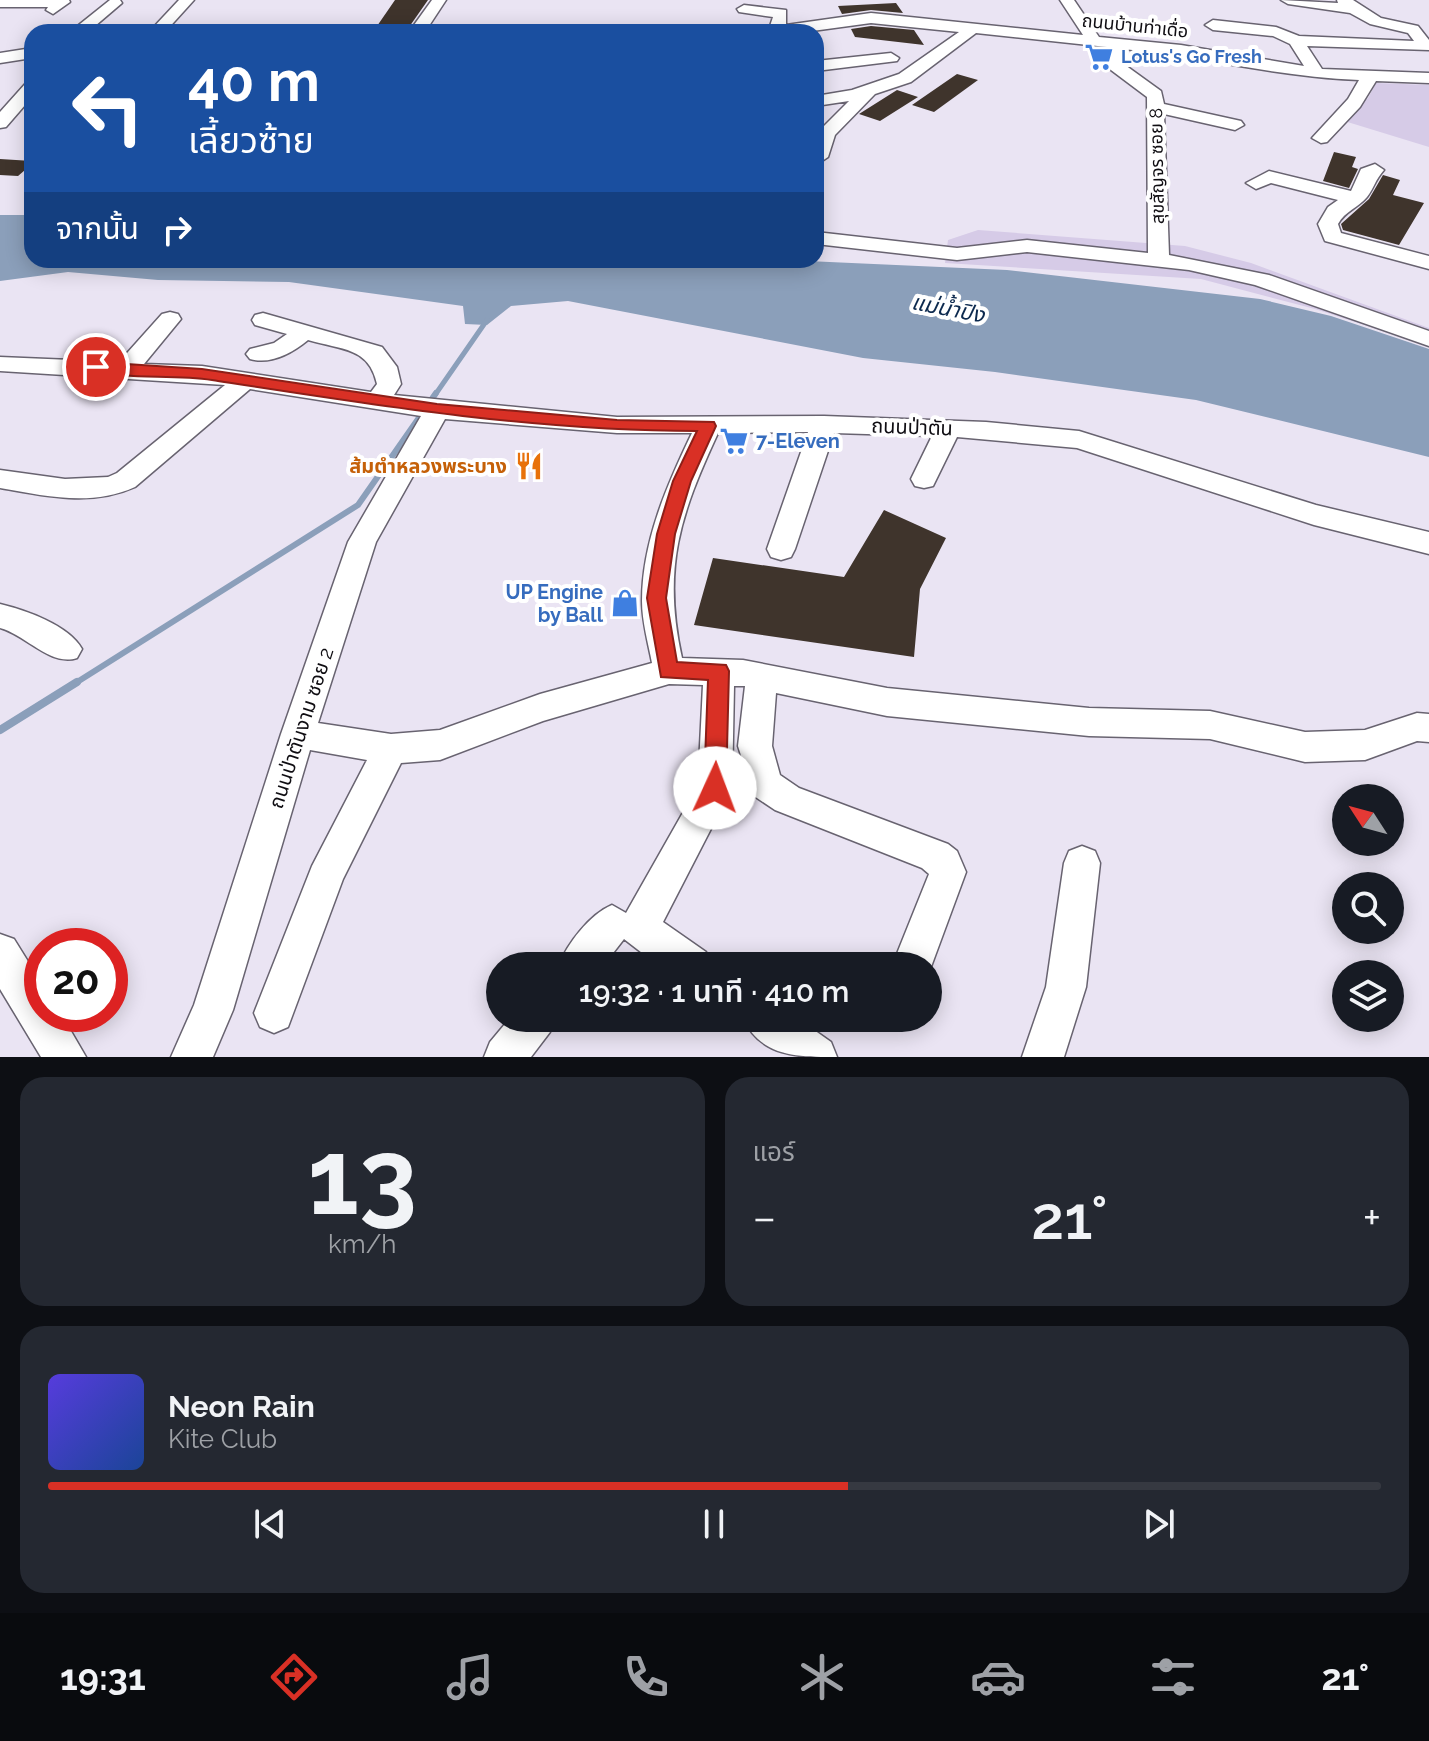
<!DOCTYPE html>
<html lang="th">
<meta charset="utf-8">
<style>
:root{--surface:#171b24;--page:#242831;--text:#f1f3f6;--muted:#9ea1a6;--line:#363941;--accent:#d93025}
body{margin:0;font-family:Raleway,"Noto Sans Thai",sans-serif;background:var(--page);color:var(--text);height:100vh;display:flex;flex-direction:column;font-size:30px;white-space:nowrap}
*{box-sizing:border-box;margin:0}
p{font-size:26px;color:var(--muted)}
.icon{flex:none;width:44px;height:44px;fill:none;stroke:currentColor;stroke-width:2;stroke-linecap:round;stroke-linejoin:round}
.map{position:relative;height:1057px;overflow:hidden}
.side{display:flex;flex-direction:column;gap:20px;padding:20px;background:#0d0f14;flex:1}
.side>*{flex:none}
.guide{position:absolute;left:24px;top:24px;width:800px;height:244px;border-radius:24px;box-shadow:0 4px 20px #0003;background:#1a4fa0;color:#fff;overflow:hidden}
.needle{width:52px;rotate:306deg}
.controls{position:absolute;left:1332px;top:784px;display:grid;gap:16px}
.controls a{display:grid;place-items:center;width:72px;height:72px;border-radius:50%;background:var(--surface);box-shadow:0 4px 20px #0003;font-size:40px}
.speed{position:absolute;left:24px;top:928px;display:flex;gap:16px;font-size:40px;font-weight:700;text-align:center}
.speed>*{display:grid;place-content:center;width:104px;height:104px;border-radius:50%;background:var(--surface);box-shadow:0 4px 20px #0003;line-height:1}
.speed .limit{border:12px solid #d22;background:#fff;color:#111}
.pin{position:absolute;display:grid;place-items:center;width:68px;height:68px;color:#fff;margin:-34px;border:4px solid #fff;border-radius:50%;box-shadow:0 2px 8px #0007}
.me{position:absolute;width:88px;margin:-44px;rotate:2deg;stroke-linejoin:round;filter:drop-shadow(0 0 6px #0008)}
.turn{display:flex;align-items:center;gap:28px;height:168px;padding:0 32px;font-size:36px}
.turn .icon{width:104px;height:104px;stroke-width:2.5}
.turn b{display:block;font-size:56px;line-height:68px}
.then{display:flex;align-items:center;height:76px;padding:0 32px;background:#0003;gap:16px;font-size:30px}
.big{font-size:60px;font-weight:600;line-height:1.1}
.side .tile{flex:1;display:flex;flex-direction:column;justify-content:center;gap:12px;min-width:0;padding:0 28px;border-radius:24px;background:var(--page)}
.side .dial{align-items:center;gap:0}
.dial b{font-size:104px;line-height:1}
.song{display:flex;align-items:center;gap:24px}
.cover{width:96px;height:96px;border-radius:12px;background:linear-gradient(135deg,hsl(250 70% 55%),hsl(220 70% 35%))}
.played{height:8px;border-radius:4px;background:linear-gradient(90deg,var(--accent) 60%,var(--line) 60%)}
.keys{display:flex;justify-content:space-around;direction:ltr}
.heat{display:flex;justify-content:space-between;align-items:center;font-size:44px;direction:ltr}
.side .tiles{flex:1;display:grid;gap:20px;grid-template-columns:1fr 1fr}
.tile:last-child{grid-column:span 2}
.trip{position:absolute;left:486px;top:952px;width:456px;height:80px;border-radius:40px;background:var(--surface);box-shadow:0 4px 20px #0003;font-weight:600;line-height:80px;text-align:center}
.dock{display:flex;height:128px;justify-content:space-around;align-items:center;background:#090b0e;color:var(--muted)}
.dock .icon{width:56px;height:56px}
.dock .current{color:var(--accent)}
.dock b{font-size:36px;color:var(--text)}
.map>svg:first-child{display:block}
.green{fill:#d6cbe7}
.water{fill:#8b9fba}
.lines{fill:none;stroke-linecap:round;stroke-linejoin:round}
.stream-far2{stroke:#8b9fba;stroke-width:5}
.stream-far1{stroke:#8b9fba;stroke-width:6}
.stream{stroke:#8b9fba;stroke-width:8}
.building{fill:#3f342c}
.minor-casing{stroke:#686370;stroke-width:3}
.minor{fill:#fff;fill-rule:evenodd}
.route{fill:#d93025;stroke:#8d1f18;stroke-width:2}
.labels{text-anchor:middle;stroke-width:8;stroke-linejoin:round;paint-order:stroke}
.far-street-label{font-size:18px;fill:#0f0d12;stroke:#fff}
.far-shop-label{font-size:18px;font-weight:bold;fill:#366cbe;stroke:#fff;text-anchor:start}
.street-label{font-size:20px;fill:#0f0d12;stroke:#fff}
.shop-label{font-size:20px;font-weight:bold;fill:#366cbe;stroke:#fff;text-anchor:start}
.food-label{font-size:20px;font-weight:bold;fill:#c56008;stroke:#fff;text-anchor:end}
.water-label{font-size:22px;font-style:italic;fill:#0c294e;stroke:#fff}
</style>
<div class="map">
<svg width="1429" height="1057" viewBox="0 0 1429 1057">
<rect width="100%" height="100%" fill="#eae4f3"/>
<!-- green -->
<path class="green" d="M 1376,83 L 1429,85 L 1429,147 L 1341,120 L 1368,98 Z
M 978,230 L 1185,246 L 1251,263 L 1429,328 L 1429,346 L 1315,309 L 1201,279 L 945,263 L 948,240 Z"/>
<!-- water -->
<path class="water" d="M 0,215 L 32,215 L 32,260 L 785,260 L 1007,270 L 1260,299 L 1331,316 L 1429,349 L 1429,457 L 1196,400 L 995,372 L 863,358 L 568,301 L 511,306 L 487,325 L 465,324 L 463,306 L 289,282 L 158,280 L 68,272 L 0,281 Z"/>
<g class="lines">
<!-- stream-far2 -->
<path class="stream-far2" d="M 435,395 L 487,320"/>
<!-- stream-far1 -->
<path class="stream-far1" d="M 429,403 L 436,393
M 74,684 L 358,505 L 423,412"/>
<!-- stream -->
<path class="stream" d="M 0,730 L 77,682"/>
</g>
<!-- building -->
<path class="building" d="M 395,0 L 428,0 L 407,30 L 375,29 Z
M 896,3 L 903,13 L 871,10 L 842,14 L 838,6 Z
M 871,26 L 914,30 L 924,45 L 855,37 L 851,29 Z
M 957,74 L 978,80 L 934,112 L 912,105 Z
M 897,90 L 918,97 L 880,121 L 859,114 Z
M 1334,152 L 1356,157 L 1352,167 L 1358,169 L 1349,188 L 1323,181 Z
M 0,159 L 32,161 L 32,164 L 18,176 L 0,175 Z
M 1383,175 L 1400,180 L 1393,195 L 1424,203 L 1399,245 L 1343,230 L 1341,224 L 1369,199 Z
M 884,510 L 946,538 L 920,589 L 914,657 L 694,625 L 713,558 L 844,577 Z"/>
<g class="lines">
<defs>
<path id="minor" d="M 0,0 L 69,0 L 70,2 L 53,14 L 46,10 L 48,7 L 0,7 Z
M 110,0 L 120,0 L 122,3 L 88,32 L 70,32 Z
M 179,0 L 194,0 L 165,32 L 149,32 Z
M 432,0 L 446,0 L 425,32 L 409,32 Z
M 1060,0 L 1074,0 L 1099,37 L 1181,45 L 1304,66 L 1290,44 L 1273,36 L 1213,30 L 1205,25 L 1213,20 L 1276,27 L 1299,36 L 1414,41 L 1408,33 L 1370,24 L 1350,13 L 1288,4 L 1281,0 L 1338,3 L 1337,0 L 1353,0 L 1381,18 L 1418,26 L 1429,40 L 1429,50 L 1307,46 L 1322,69 L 1429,73 L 1429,83 L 1376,81 L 1360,107 L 1327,142 L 1321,143 L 1312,138 L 1348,99 L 1359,80 C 1280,77 1202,57 1123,49 L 1125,65 L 1161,91 L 1164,104 L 1241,121 L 1244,125 L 1235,130 L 1164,114 L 1169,255 L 1269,275 L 1429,331 L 1429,346 L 1255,285 L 1189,270 L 1027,252 L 957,260 L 816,244 L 816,232 L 957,248 L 1027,240 L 1148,253 L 1147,97 L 1111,70 L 1107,47 L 976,33 L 911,82 L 875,94 L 835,135 L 828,157 L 819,163 L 816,162 L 817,133 L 849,101 L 816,106 L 816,96 L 852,90 L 899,74 L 959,32 L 871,23 L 805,32 L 732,32 L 740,27 L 770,26 L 773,17 L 739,12 L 737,9 L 744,5 L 786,10 L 786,25 L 871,13 L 1083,35 Z
M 654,27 L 701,27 L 709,32 L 646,32 Z
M 32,48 L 32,58 L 0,63 L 0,53 Z
M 891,53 L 899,58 L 897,61 L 816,71 L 816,61 Z
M 32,82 L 32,97 L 6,127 L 0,128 L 0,112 L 26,83 Z
M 1375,164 L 1384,170 C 1375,180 1374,188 1367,197 C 1358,208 1345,211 1338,224 L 1341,233 L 1429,256 L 1429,269 L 1325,241 L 1318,224 L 1328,207 L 1338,200 L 1271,183 L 1256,189 L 1246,183 L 1269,171 L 1351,191 L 1361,169 Z
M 170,312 L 178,314 L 181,319 L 144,364 L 202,366 L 371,392 L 377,384 C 369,347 342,350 308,340 C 292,353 271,365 250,359 L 246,354 L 250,349 L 274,343 L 287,334 L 255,325 L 252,320 L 255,315 L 263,313 L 382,347 L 397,367 L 401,384 L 394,395 L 617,417 L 824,416 L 986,422 L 1079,431 L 1316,505 L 1429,532 L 1429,554 L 1314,525 L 1077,448 L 957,437 L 933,486 L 924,488 L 915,486 L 911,479 L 932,436 L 834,433 L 795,549 L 791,557 L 781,560 L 771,557 L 767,549 L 808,432 L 718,433 C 680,515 662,568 682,658 L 743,660 L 887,688 L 1089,708 L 1210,711 L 1305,732 L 1365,730 L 1417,713 L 1429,714 L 1429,742 L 1417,741 L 1365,760 L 1305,762 L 1210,739 L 1089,736 L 887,716 L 776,693 L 772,746 L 780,775 L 799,788 L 948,844 L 957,851 L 966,872 L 928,975 L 928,966 L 892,966 L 929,874 L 922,868 L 775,810 L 754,796 L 738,746 L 745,686 L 734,686 L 732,788 L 663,922 L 706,952 L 712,966 L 659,966 L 624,939 L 603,966 L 558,966 C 568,943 589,915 612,905 L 626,913 L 698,786 L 703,685 L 669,684 L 543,721 L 440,760 L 401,763 L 343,879 L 288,1027 L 274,1033 L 260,1027 L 254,1013 L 312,866 L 367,760 L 310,750 L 233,1010 L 213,1057 L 171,1057 L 194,1005 L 281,734 L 348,542 L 421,416 L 250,389 L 135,487 C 91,507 46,496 0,488 L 0,470 L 65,479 L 108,477 L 117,473 L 225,385 L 0,371 L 0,357 L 119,362 L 162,314 ZM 445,419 L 617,433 L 692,433 C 667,485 642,542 642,601 C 642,622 648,642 652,663 L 540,694 L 440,730 L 391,734 L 318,723 L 376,542 Z
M 0,604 C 25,610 69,625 82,649 L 77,658 C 51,667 26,635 0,628 Z
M 1082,846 L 1095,851 L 1100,863 L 1086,987 L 1064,1057 L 1022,1057 L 1046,987 L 1064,863 L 1069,851 Z
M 0,934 L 14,939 L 42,984 L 42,1014 L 61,1014 L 86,1057 L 41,1057 L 0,989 Z
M 510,1018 L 556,1018 L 550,1032 L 531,1057 L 484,1057 L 490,1042 Z
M 743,1018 L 797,1018 L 831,1042 L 837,1057 C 797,1057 761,1057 743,1018 Z"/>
</defs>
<!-- minor casing -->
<use href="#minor" class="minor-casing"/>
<!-- minor -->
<use href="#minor" class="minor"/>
</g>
<!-- route -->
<path class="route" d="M 96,362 L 202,369 L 437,404 L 617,420 L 714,422 L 716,426 L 691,481 L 675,534 L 666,598 L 677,662 L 726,665 L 729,671 L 726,788 L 723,795 L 715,798 L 707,795 L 704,788 L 708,680 L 661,677 L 647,598 L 657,534 L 673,481 L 697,431 C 534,431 373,405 212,380 C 172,374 129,380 90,371 L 90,364 Z"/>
<!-- icons -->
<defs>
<symbol id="supermarket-bare" viewBox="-9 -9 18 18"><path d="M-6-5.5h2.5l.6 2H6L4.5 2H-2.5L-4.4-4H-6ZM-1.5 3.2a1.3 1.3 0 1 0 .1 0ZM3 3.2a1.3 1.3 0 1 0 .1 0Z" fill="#3f7fe0" stroke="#fff" stroke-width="2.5" paint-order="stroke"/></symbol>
<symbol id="restaurant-bare" viewBox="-9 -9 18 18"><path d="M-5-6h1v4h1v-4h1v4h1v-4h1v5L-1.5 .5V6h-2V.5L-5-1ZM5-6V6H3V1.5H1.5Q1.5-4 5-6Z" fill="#e8710a" stroke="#fff" stroke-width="2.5" paint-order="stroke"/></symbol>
<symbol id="shop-bare" viewBox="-9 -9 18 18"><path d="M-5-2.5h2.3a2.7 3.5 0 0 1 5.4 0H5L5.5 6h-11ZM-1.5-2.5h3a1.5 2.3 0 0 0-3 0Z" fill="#3f7fe0" stroke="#fff" stroke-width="2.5" paint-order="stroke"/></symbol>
</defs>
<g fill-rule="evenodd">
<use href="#supermarket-bare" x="1079" y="37" width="40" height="40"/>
<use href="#supermarket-bare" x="714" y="421" width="40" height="40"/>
<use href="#restaurant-bare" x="509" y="446" width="40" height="40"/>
<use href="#shop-bare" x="605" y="583" width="40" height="40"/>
</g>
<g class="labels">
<!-- far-street labels -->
<g class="far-street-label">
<text transform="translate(1135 26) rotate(6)" y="6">ถนนบ้านท่าเดื่อ</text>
<text transform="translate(1157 166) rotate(-91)" y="6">สุขสัญจร ซอย 8</text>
</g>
<!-- far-shop labels -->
<g class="far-shop-label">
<text x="1121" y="63">Lotus's Go Fresh</text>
</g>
<!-- street labels -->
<g class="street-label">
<text transform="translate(912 427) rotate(2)" y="7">ถนนป่าตัน</text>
<text transform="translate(301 728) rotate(-72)" y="7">ถนนป่าตันงาม ซอย 2</text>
</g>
<!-- shop labels -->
<g class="shop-label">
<text x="756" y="448">7-Eleven</text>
<text x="603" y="599" text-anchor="end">UP Engine<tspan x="603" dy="23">by Ball</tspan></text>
</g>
<!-- food labels -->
<g class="food-label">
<text x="507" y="473">ส้มตำหลวงพระบาง</text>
</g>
<!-- water labels -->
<g class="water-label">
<text transform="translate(948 308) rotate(11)" y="8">แม่น้ำปิง</text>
</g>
</g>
</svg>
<div class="controls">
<a><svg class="needle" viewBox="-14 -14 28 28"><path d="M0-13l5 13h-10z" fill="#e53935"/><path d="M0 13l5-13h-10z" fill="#9ea1a6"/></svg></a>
<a><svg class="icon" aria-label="search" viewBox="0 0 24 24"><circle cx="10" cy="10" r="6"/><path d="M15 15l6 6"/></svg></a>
<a><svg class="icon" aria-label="layers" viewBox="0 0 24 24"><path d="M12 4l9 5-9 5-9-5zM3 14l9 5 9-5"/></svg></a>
</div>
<div class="speed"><div class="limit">20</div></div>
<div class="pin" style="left:96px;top:367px;background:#d93025"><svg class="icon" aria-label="arrive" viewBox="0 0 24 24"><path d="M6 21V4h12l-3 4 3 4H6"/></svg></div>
<svg class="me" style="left:715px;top:788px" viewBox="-20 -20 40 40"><circle r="19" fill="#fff"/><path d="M0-13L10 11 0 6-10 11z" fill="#d93025"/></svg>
<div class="trip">19:32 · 1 นาที · 410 m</div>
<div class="guide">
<div class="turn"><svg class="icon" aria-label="left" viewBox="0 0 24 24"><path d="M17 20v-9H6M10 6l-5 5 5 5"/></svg><div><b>40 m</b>เลี้ยวซ้าย</div></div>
<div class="then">จากนั้น<svg class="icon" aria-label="right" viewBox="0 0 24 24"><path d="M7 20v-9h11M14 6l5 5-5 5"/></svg></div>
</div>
</div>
<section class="side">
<div class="tiles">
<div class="tile dial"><b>13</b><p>km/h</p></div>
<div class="tile"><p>แอร์</p>
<div class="heat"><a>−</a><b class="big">21°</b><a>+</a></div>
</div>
<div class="tile">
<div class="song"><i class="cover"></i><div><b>Neon Rain</b><p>Kite Club</p></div></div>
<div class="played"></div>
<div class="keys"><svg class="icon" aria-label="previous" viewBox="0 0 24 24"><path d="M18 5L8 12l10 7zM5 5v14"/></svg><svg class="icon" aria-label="pause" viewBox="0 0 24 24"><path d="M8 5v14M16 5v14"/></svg><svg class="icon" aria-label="next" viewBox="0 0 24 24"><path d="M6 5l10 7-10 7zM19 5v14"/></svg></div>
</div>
</div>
</section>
<nav class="dock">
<b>19:31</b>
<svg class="icon current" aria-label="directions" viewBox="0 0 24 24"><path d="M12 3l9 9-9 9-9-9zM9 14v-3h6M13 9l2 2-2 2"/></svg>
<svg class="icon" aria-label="music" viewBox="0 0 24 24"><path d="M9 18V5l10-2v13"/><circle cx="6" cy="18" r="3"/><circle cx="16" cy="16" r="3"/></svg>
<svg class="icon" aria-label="phone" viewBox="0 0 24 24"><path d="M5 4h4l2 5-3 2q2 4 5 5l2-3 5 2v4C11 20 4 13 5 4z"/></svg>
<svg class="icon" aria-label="climate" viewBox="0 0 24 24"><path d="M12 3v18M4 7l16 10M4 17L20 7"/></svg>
<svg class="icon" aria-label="car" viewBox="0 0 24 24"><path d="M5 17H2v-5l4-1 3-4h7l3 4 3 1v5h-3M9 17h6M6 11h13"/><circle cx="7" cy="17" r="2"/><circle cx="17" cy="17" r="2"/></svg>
<svg class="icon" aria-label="filters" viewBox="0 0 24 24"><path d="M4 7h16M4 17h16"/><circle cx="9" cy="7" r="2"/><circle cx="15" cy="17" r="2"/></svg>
<b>21°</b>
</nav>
